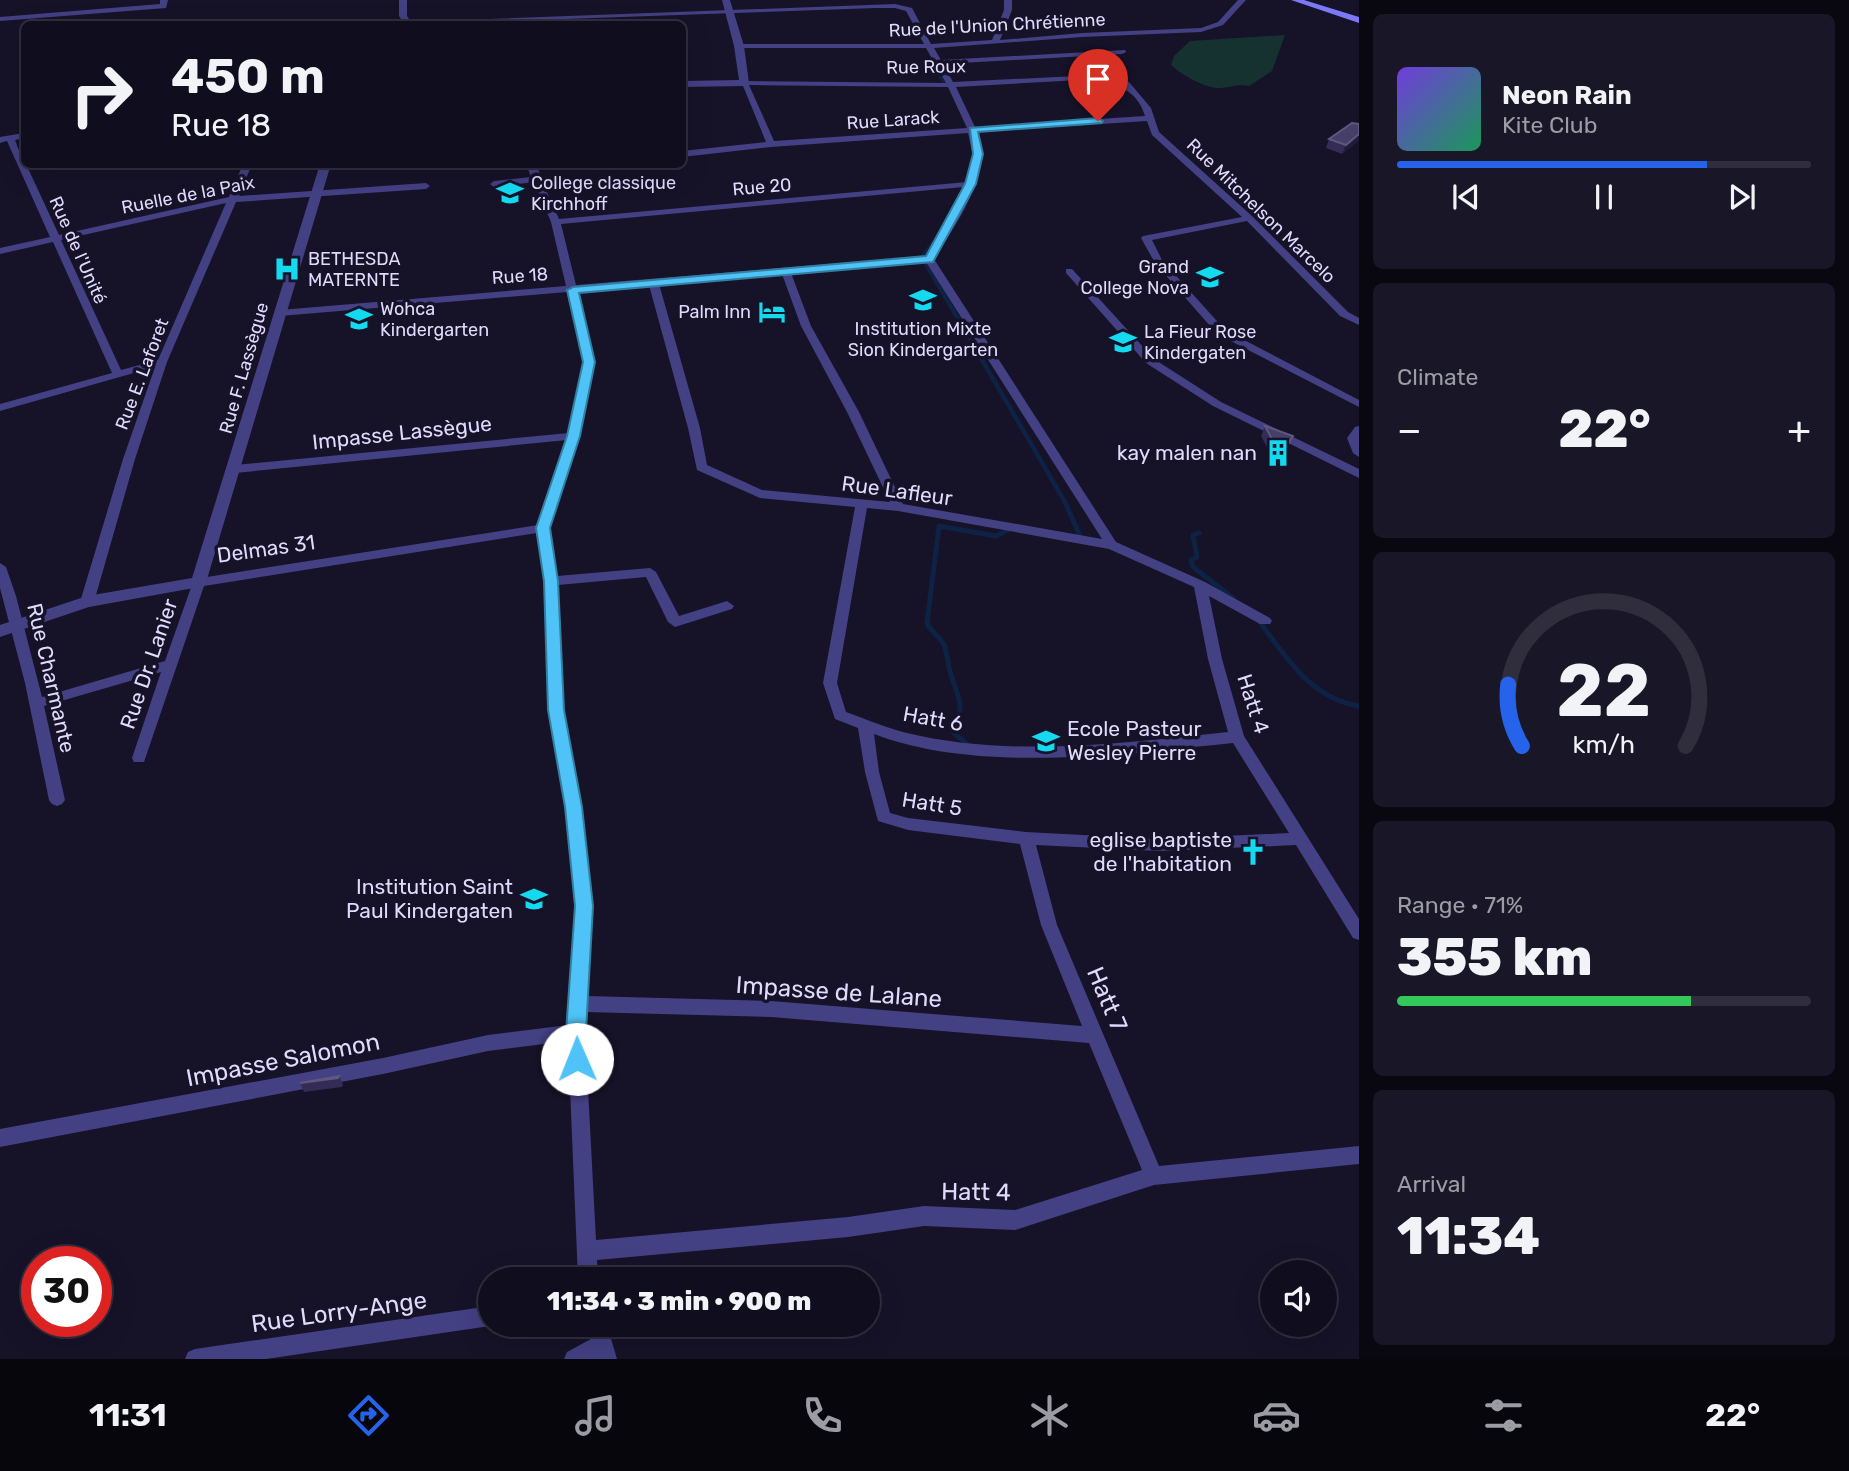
<!DOCTYPE html>
<meta charset="utf-8">
<style>
:root{--surface:#100e1e;--page:#191727;--text:#f1f3f6;--muted:#9c9ca4;--line:#302e3c;--accent:#2563eb}
body{margin:0;font-family:Rubik,sans-serif;background:var(--page);color:var(--text);height:100vh;display:flex;flex-direction:column;font-size:26px;white-space:nowrap}
*{box-sizing:border-box;margin:0}
p{font-size:23px;color:var(--muted)}
.icon{flex:none;width:38px;height:38px;fill:none;stroke:currentColor;stroke-width:2;stroke-linecap:round;stroke-linejoin:round}
.map{position:relative;flex:1;overflow:hidden}
.panel{display:flex;flex-direction:column;gap:14px;padding:14px;background:#090810;width:490px}
.panel>*{flex:none}
.top-card{position:absolute;left:21px;top:21px;width:665px;height:147px;border-radius:10px;box-shadow:0 7px 28px #0002,0 0 0 2px var(--line);background:#100e1e;color:var(--text);overflow:hidden}
.buttons{position:absolute;left:1260px;top:1260px;display:grid;gap:14px}
.buttons a{display:grid;place-items:center;width:77px;height:77px;border-radius:50%;background:var(--surface);box-shadow:0 7px 28px #0002,0 0 0 2px var(--line);font-size:35px}
.speed{position:absolute;left:21px;top:1246px;display:flex;gap:14px;font-size:35px;font-weight:700;text-align:center}
.speed>*{display:grid;place-content:center;width:91px;height:91px;border-radius:50%;background:var(--surface);box-shadow:0 7px 28px #0002,0 0 0 2px var(--line);line-height:1}
.speed .limit{border:10px solid #d22;background:#fff;color:#111}
.pin{position:absolute;display:grid;place-items:center;width:60px;height:60px;color:#fff;margin:-72px -30px;border-radius:50% 50% 50% 0;rotate:-45deg;box-shadow:0 0 7px #0007}
.pin .icon{rotate:45deg}
.me{position:absolute;width:77px;margin:-38px;rotate:359deg;stroke-linejoin:round;filter:drop-shadow(0 0 5px #0008)}
.turn{display:flex;align-items:center;gap:24px;height:147px;padding:0 35px;font-size:32px}
.turn .icon{width:91px;height:91px;stroke-width:2.5}
.turn b{display:block;font-size:49px;line-height:60px}
.big{font-size:52px;font-weight:800;line-height:1.1}
.panel .widget{flex:1;display:flex;flex-direction:column;justify-content:center;gap:10px;min-width:0;padding:0 24px;border-radius:10px;background:var(--page)}
.panel .dial{align-items:center;gap:0}
.dial svg{height:182px;overflow:visible;fill:none;stroke:var(--line);stroke-width:7;stroke-linecap:round;text-anchor:middle}
.dial text{fill:var(--text);stroke:none}
.song{display:flex;align-items:center;gap:21px}
.cover{width:84px;height:84px;border-radius:10px;background:linear-gradient(135deg,hsl(260 70% 55%),hsl(150 70% 35%))}
.played{height:7px;border-radius:4px;background:linear-gradient(90deg,var(--accent) 75%,var(--line) 75%)}
.keys{display:flex;justify-content:space-around;direction:ltr}
.heat{display:flex;justify-content:space-between;align-items:center;font-size:38px;direction:ltr}
.charge{height:10px;border-radius:5px;background:linear-gradient(90deg,#34c759 71%,var(--line) 0)}
.trip{position:absolute;left:478px;top:1267px;width:402px;height:70px;border-radius:35px;background:var(--surface);box-shadow:0 7px 28px #0002,0 0 0 2px var(--line);font-weight:800;line-height:70px;text-align:center}
.tabs{display:flex;height:112px;justify-content:space-around;align-items:center;background:#06060c;color:var(--muted)}
.tabs .icon{width:49px;height:49px}
.tabs .selected{color:var(--accent)}
.tabs b{font-size:32px;color:var(--text)}
main{display:flex;flex:1;min-height:0}
.map>svg:first-child{display:block}
.green{fill:#153231}
.lines{fill:none;stroke-linecap:round;stroke-linejoin:round}
.stream-far2{stroke:#0e2245;stroke-width:2.5}
.stream-far1{stroke:#0e2245;stroke-width:4.5}
.stream{stroke:#0e2245;stroke-width:5}
.minor{fill:#434084;fill-rule:evenodd}
.tertiary{fill:#434084;fill-rule:evenodd}
.secondary{fill:#7c78f6;fill-rule:evenodd}
.wall{fill:#342c55}
.shaded-wall{fill:#201a3b}
.building{fill:#463f67;stroke:#5e577e;stroke-width:2}
.route{fill:#4fc3f7;stroke:#337fa1;stroke-width:2}
.labels{text-anchor:middle;stroke-width:7;stroke-linejoin:round;paint-order:stroke}
.far-street-label{font-size:18px;fill:#dfdbfd;stroke:#161228}
.far-poi-label{font-size:18px;fill:#dfdbfd;stroke:#161228;text-anchor:start}
.street-label{font-size:21px;fill:#dfdbfd;stroke:#161228}
.poi-label{font-size:21px;fill:#dfdbfd;stroke:#161228;text-anchor:end}
.near-street-label{font-size:24px;fill:#dfdbfd;stroke:#161228}
</style>
<main>
<div class="map">
<svg width="1359" height="1359" viewBox="0 0 1359 1359">
<rect width="100%" height="100%" fill="#161228"/>
<!-- green -->
<path class="green" d="M 1285,35 L 1272,71 L 1249,86 C 1239,84 1232,87 1221,88 C 1206,89 1182,75 1171,65 L 1174,56 L 1190,41 Z"/>
<g class="lines">
<!-- stream-far2 -->
<path class="stream-far2" d="M 932,53 C 930,66 941,80 950,88"/>
<!-- stream-far1 -->
<path class="stream-far1" d="M 944,230 L 922,257 L 1065,502"/>
<!-- stream -->
<path class="stream" d="M 1064,500 L 1081,538 L 1078,538
M 1199,533 L 1193,535 L 1197,557 L 1191,560 L 1193,567 L 1233,598
M 1259,621 C 1287,658 1310,698 1359,706
M 967,744 L 954,733 C 963,704 962,706 952,678 C 948,668 948,656 944,645 C 940,636 931,633 927,623 L 939,526 L 996,536 L 1010,529"/>
<!-- minor -->
<path class="minor" d="M 160,0 L 168,0 L 166,8 L 0,21 L 0,17 L 160,4 Z
M 399,0 L 407,0 L 407,16 L 409,19 L 435,21 L 895,4 L 912,8 L 931,44 L 992,40 L 1004,10 L 1004,0 L 1012,0 L 1012,10 L 1000,40 L 1082,33 L 1201,28 L 1218,22 L 1238,0 L 1246,0 L 1223,25 L 1201,32 L 1082,37 L 934,48 L 941,60 L 1125,50 L 1126,52 L 1122,54 L 943,64 L 953,82 L 1098,75 L 1129,82 L 1151,108 L 1159,132 L 1252,216 L 1348,312 L 1359,318 L 1359,325 L 1340,316 L 1247,221 L 1152,240 L 1162,260 L 1225,330 L 1359,400 L 1359,407 L 1217,334 L 1155,263 L 1141,238 L 1143,236 L 1242,217 L 1152,135 L 1147,121 L 977,132 C 992,177 956,223 934,259 L 1116,542 L 1205,582 L 1270,618 L 1272,621 L 1270,624 L 1260,624 L 1209,596 L 1222,659 L 1244,736 L 1359,919 L 1359,940 L 1353,938 L 1296,845 L 1159,851 L 1036,845 L 1057,925 L 1159,1166 L 1359,1146 L 1359,1164 L 1154,1185 L 1015,1230 L 924,1226 L 848,1237 L 597,1260 L 598,1279 L 578,1279 L 568,1041 L 488,1051 L 383,1074 L 0,1147 L 0,1129 L 383,1058 L 488,1035 L 568,1025 L 576,906 L 565,807 L 549,710 L 544,581 L 537,533 L 204,586 L 144,762 L 134,762 L 132,758 L 161,672 L 44,706 L 65,800 L 62,804 L 57,806 L 52,804 L 49,800 L 25,683 L 0,588 L 0,563 L 6,567 L 16,596 L 42,697 L 165,661 L 194,579 L 538,525 L 567,440 L 235,473 L 229,469 L 235,465 L 569,433 L 584,362 L 567,292 L 280,316 L 275,313 L 280,310 L 566,286 L 551,222 L 534,182 L 494,187 L 490,184 L 494,181 L 531,177 L 526,164 L 535,164 L 543,179 L 542,181 L 559,219 L 967,182 L 973,156 L 968,133 L 771,147 L 682,157 L 682,151 L 766,142 L 741,81 L 946,83 L 926,48 L 739,48 L 735,46 L 739,44 L 924,44 L 906,11 L 895,8 L 876,8 L 425,24 L 404,23 L 399,16 ZM 1098,79 C 1120,85 1138,92 1145,116 L 975,127 L 956,87 ZM 749,85 L 948,87 L 967,128 L 774,141 ZM 964,187 L 954,210 L 926,256 L 576,285 L 561,224 ZM 926,262 L 1102,539 L 903,504 L 859,412 L 811,326 L 791,273 ZM 782,274 L 801,326 L 847,412 L 890,502 L 762,490 L 707,465 L 700,428 L 659,284 ZM 649,285 L 688,428 L 697,470 L 760,498 L 855,507 L 823,683 L 835,719 L 858,728 L 865,772 L 878,821 L 908,830 L 1020,844 L 1041,925 L 1082,1026 L 771,1001 L 587,996 L 592,906 L 581,807 L 563,710 L 558,585 L 646,577 L 668,622 L 675,627 L 732,609 L 734,606 L 727,601 L 679,616 L 656,572 L 650,568 L 557,576 L 549,528 L 580,436 L 594,362 L 577,291 ZM 867,508 L 898,511 L 1109,549 L 1194,587 L 1208,659 L 1228,732 C 1124,743 1011,758 907,733 C 886,728 866,719 846,712 L 837,683 ZM 874,734 C 979,774 1123,754 1233,743 L 1289,833 L 1159,839 L 1026,832 L 908,818 L 890,813 L 879,772 ZM 586,1012 L 771,1017 L 1089,1043 L 1142,1170 L 1015,1210 L 924,1206 L 848,1217 L 596,1240 L 585,1032 Z
M 24,133 L 24,138 L 15,140 L 24,164 L 26,164 L 59,235 L 229,197 L 243,164 L 252,164 L 239,196 L 426,183 L 430,186 L 426,189 L 236,202 L 167,362 L 135,459 L 94,602 L 87,607 L 80,602 L 123,459 L 155,367 L 0,411 L 0,404 L 112,373 L 53,242 L 0,254 L 0,248 L 50,237 L 7,141 L 0,143 L 0,137 ZM 226,203 L 158,360 L 121,370 L 61,240 Z
M 1066,269 L 1072,269 L 1154,359 L 1221,402 L 1359,469 L 1359,478 L 1213,406 L 1146,363 L 1066,273 Z
M 1359,426 L 1359,457 L 1353,453 L 1347,438 L 1355,427 Z
M 490,1306 L 490,1325 L 494,1325 L 490,1326 L 266,1359 L 185,1359 L 188,1352 L 195,1349 Z
M 587,1325 L 607,1325 L 617,1359 L 564,1359 L 567,1352 L 591,1339 Z"/>
<!-- tertiary -->
<path class="tertiary" d="M 722,0 L 730,0 L 744,46 L 749,83 L 744,86 L 682,87 L 682,81 L 739,80 L 734,46 Z
M 320,164 L 331,164 L 205,586 L 89,607 L 0,637 L 0,625 L 87,596 L 192,578 Z"/>
<!-- secondary -->
<path class="secondary" d="M 1291,0 L 1304,0 L 1359,17 L 1359,23 Z"/>
</g>
<!-- wall -->
<path class="wall" d="M 1359,124 L 1359,140 L 1342,154 L 1326,148 L 1329,139 Z
M 1265,426 L 1293,436 L 1280,461 L 1273,458 L 1261,436 Z
M 339,1076 L 343,1084 L 342,1087 L 304,1092 L 300,1083 Z"/>
<!-- shaded-wall -->
<path class="shaded-wall" d="M 1359,134 L 1359,140 L 1342,154 L 1346,145 Z"/>
<!-- building -->
<path class="building" d="M 371,21 L 389,24 L 367,24 Z
M 1352,123 L 1359,124 L 1359,134 L 1346,145 L 1329,139 Z
M 1265,426 L 1293,436 L 1284,451 L 1277,449 Z
M 339,1076 L 338,1078 L 300,1083 Z"/>
<!-- route -->
<path class="route" d="M 1098,118 L 1103,121 L 1102,123 L 978,132 L 983,154 L 976,184 L 933,262 L 579,293 L 595,362 L 580,436 L 550,528 L 558,581 L 564,710 L 582,807 L 593,906 L 586,1032 L 587,1059 L 585,1066 L 577,1069 L 570,1066 L 567,1059 L 566,1032 L 575,906 L 565,807 L 548,710 L 544,581 L 536,528 L 567,436 L 583,362 L 567,290 L 573,287 L 926,256 L 965,184 L 973,154 L 970,128 Z"/>
<!-- icons -->
<defs>
<symbol id="school-bare" viewBox="-9 -9 18 18"><path d="M0-5L7-2L0 1L-7-2ZM-4 1L0 2.5L4 1V4Q0 6-4 4Z" fill="#14daf0" stroke="#161228" stroke-width="2.5" paint-order="stroke"/></symbol>
<symbol id="hospital-bare" viewBox="-9 -9 18 18"><path d="M-5-5h3v3.5h4V-5h3V5h-3V1.5h-4V5h-3Z" fill="#14daf0" stroke="#161228" stroke-width="2.5" paint-order="stroke"/></symbol>
<symbol id="hotel-bare" viewBox="-9 -9 18 18"><path d="M-6-4.5h1.5V1H6V5H4.5V3h-9V5H-6ZM-4 0a1.8 1.8 0 1 1 3.6 0ZM.5 0V-2.5h3Q6-2.5 6 0Z" fill="#14daf0" stroke="#161228" stroke-width="2.5" paint-order="stroke"/></symbol>
<symbol id="building-bare" viewBox="-9 -9 18 18"><path d="M-4-6H4V6H1V3H-1V6H-4ZM-2.5-4.3h1.7v1.8h-1.7ZM.8-4.3h1.7v1.8H.8ZM-2.5-1h1.7V.8h-1.7ZM.8-1h1.7V.8H.8Z" fill="#14daf0" stroke="#161228" stroke-width="2.5" paint-order="stroke"/></symbol>
<symbol id="church-bare" viewBox="-9 -9 18 18"><path d="M-1.2-6h2.4v3.5h3.3v2.4h-3.3V6h-2.4V-.1h-3.3v-2.4h3.3Z" fill="#14daf0" stroke="#161228" stroke-width="2.5" paint-order="stroke"/></symbol>
</defs>
<g fill-rule="evenodd">
<use href="#school-bare" x="491" y="174" width="38" height="38"/>
<use href="#hospital-bare" x="268" y="250" width="38" height="38"/>
<use href="#school-bare" x="1191" y="258" width="38" height="38"/>
<use href="#school-bare" x="904" y="281" width="38" height="38"/>
<use href="#hotel-bare" x="753" y="293" width="38" height="38"/>
<use href="#school-bare" x="340" y="300" width="38" height="38"/>
<use href="#school-bare" x="1104" y="323" width="38" height="38"/>
<use href="#building-bare" x="1259" y="434" width="38" height="38"/>
<use href="#school-bare" x="1027" y="722" width="38" height="38"/>
<use href="#church-bare" x="1234" y="833" width="38" height="38"/>
<use href="#school-bare" x="515" y="880" width="38" height="38"/>
</g>
<g class="labels">
<!-- far-street labels -->
<g class="far-street-label">
<text transform="translate(997 25) rotate(-3)" y="6">Rue de l'Union Chrétienne</text>
<text transform="translate(926 67) rotate(-1)" y="6">Rue Roux</text>
<text transform="translate(893 120) rotate(-4)" y="6">Rue Larack</text>
<text transform="translate(762 187) rotate(-5)" y="6">Rue 20</text>
<text transform="translate(188 195) rotate(-11)" y="6">Ruelle de la Paix</text>
<text transform="translate(1261 211) rotate(44)" y="6">Rue Mitchelson Marcelo</text>
<text transform="translate(78 250) rotate(66)" y="6">Rue de l'Unité</text>
<text transform="translate(520 276) rotate(-4)" y="6">Rue 18</text>
<text transform="translate(244 368) rotate(-74)" y="6">Rue F. Lassègue</text>
<text transform="translate(142 374) rotate(-69)" y="6">Rue E. Laforet</text>
</g>
<!-- far-poi labels -->
<g class="far-poi-label">
<text x="531" y="189">College classique<tspan x="531" dy="21">Kirchhoff</tspan></text>
<text x="308" y="265">BETHESDA<tspan x="308" dy="21">MATERNTE</tspan></text>
<text x="1189" y="273" text-anchor="end">Grand<tspan x="1189" dy="21">College Nova</tspan></text>
<text x="380" y="315">Wohca<tspan x="380" dy="21">Kindergarten</tspan></text>
<text x="751" y="318" text-anchor="end">Palm Inn</text>
<text x="923" y="335" text-anchor="middle">Institution Mixte<tspan x="923" dy="21">Sion Kindergarten</tspan></text>
<text x="1144" y="338">La Fieur Rose<tspan x="1144" dy="21">Kindergaten</tspan></text>
</g>
<!-- street labels -->
<g class="street-label">
<text transform="translate(402 433) rotate(-6)" y="7">Impasse Lassègue</text>
<text transform="translate(897 491) rotate(8)" y="7">Rue Lafleur</text>
<text transform="translate(266 549) rotate(-8)" y="7">Delmas 31</text>
<text transform="translate(149 664) rotate(-71)" y="7">Rue Dr. Lanier</text>
<text transform="translate(51 678) rotate(77)" y="7">Rue Charmante</text>
<text transform="translate(1253 704) rotate(72)" y="7">Hatt 4</text>
<text transform="translate(933 719) rotate(10)" y="7">Hatt 6</text>
<text transform="translate(932 804) rotate(9)" y="7">Hatt 5</text>
</g>
<!-- poi labels -->
<g class="poi-label">
<text x="1257" y="460">kay malen nan</text>
<text x="1067" y="736" text-anchor="start">Ecole Pasteur<tspan x="1067" dy="24">Wesley Pierre</tspan></text>
<text x="1232" y="847">eglise baptiste<tspan x="1232" dy="24">de l'habitation</tspan></text>
<text x="513" y="894">Institution Saint<tspan x="513" dy="24">Paul Kindergaten</tspan></text>
</g>
<!-- near-street labels -->
<g class="near-street-label">
<text transform="translate(839 992) rotate(4)" y="8">Impasse de Lalane</text>
<text transform="translate(1107 999) rotate(67)" y="8">Hatt 7</text>
<text transform="translate(283 1060) rotate(-11)" y="8">Impasse Salomon</text>
<text transform="translate(976 1192) rotate(1)" y="8">Hatt 4</text>
<text transform="translate(339 1312) rotate(-8)" y="8">Rue Lorry-Ange</text>
</g>
</g>
</svg>
<div class="buttons">
<a><svg class="icon" aria-label="sound" viewBox="0 0 24 24"><path d="M4 9h4l5-4v14l-5-4H4zM17 9q2 3 0 6"/></svg></a>
</div>
<div class="speed"><div class="limit">30</div></div>
<div class="pin" style="left:1098px;top:121px;background:#d93025"><svg class="icon" aria-label="arrive" viewBox="0 0 24 24"><path d="M6 21V4h12l-3 4 3 4H6"/></svg></div>
<svg class="me" style="left:577px;top:1059px" viewBox="-20 -20 40 40"><circle r="19" fill="#fff"/><path d="M0-13L10 11 0 6-10 11z" fill="#4fc3f7"/></svg>
<div class="trip">11:34 · 3 min · 900 m</div>
<div class="top-card">
<div class="turn"><svg class="icon" aria-label="right" viewBox="0 0 24 24"><path d="M7 20v-9h11M14 6l5 5-5 5"/></svg><div><b>450 m</b>Rue 18</div></div>
</div>
</div>
<section class="panel">
<div class="widget">
<div class="song"><i class="cover"></i><div><b>Neon Rain</b><p>Kite Club</p></div></div>
<div class="played"></div>
<div class="keys"><svg class="icon" aria-label="previous" viewBox="0 0 24 24"><path d="M18 5L8 12l10 7zM5 5v14"/></svg><svg class="icon" aria-label="pause" viewBox="0 0 24 24"><path d="M8 5v14M16 5v14"/></svg><svg class="icon" aria-label="next" viewBox="0 0 24 24"><path d="M6 5l10 7-10 7zM19 5v14"/></svg></div>
</div>
<div class="widget"><p>Climate</p>
<div class="heat"><a>−</a><b class="big">22°</b><a>+</a></div>
</div>
<div class="widget dial"><svg viewBox="0 0 100 80">
<path d="M14 69A42 42 0 1 1 86 69"/>
<path d="M14 69A42 42 0 0 1 8 42" stroke="#2563eb"/>
<text x="50" y="56" font-size="32" font-weight="700">22</text>
<text x="50" y="72" font-size="11">km/h</text>
</svg></div>
<div class="widget"><p>Range · 71%</p><b class="big">355 km</b><div class="charge"></div></div>
<div class="widget"><p>Arrival</p><b class="big">11:34</b></div>
</section>
</main>
<nav class="tabs">
<b>11:31</b>
<svg class="icon selected" aria-label="directions" viewBox="0 0 24 24"><path d="M12 3l9 9-9 9-9-9zM9 14v-3h6M13 9l2 2-2 2"/></svg>
<svg class="icon" aria-label="music" viewBox="0 0 24 24"><path d="M9 18V5l10-2v13"/><circle cx="6" cy="18" r="3"/><circle cx="16" cy="16" r="3"/></svg>
<svg class="icon" aria-label="phone" viewBox="0 0 24 24"><path d="M5 4h4l2 5-3 2q2 4 5 5l2-3 5 2v4C11 20 4 13 5 4z"/></svg>
<svg class="icon" aria-label="climate" viewBox="0 0 24 24"><path d="M12 3v18M4 7l16 10M4 17L20 7"/></svg>
<svg class="icon" aria-label="car" viewBox="0 0 24 24"><path d="M5 17H2v-5l4-1 3-4h7l3 4 3 1v5h-3M9 17h6M6 11h13"/><circle cx="7" cy="17" r="2"/><circle cx="17" cy="17" r="2"/></svg>
<svg class="icon" aria-label="filters" viewBox="0 0 24 24"><path d="M4 7h16M4 17h16"/><circle cx="9" cy="7" r="2"/><circle cx="15" cy="17" r="2"/></svg>
<b>22°</b>
</nav>
